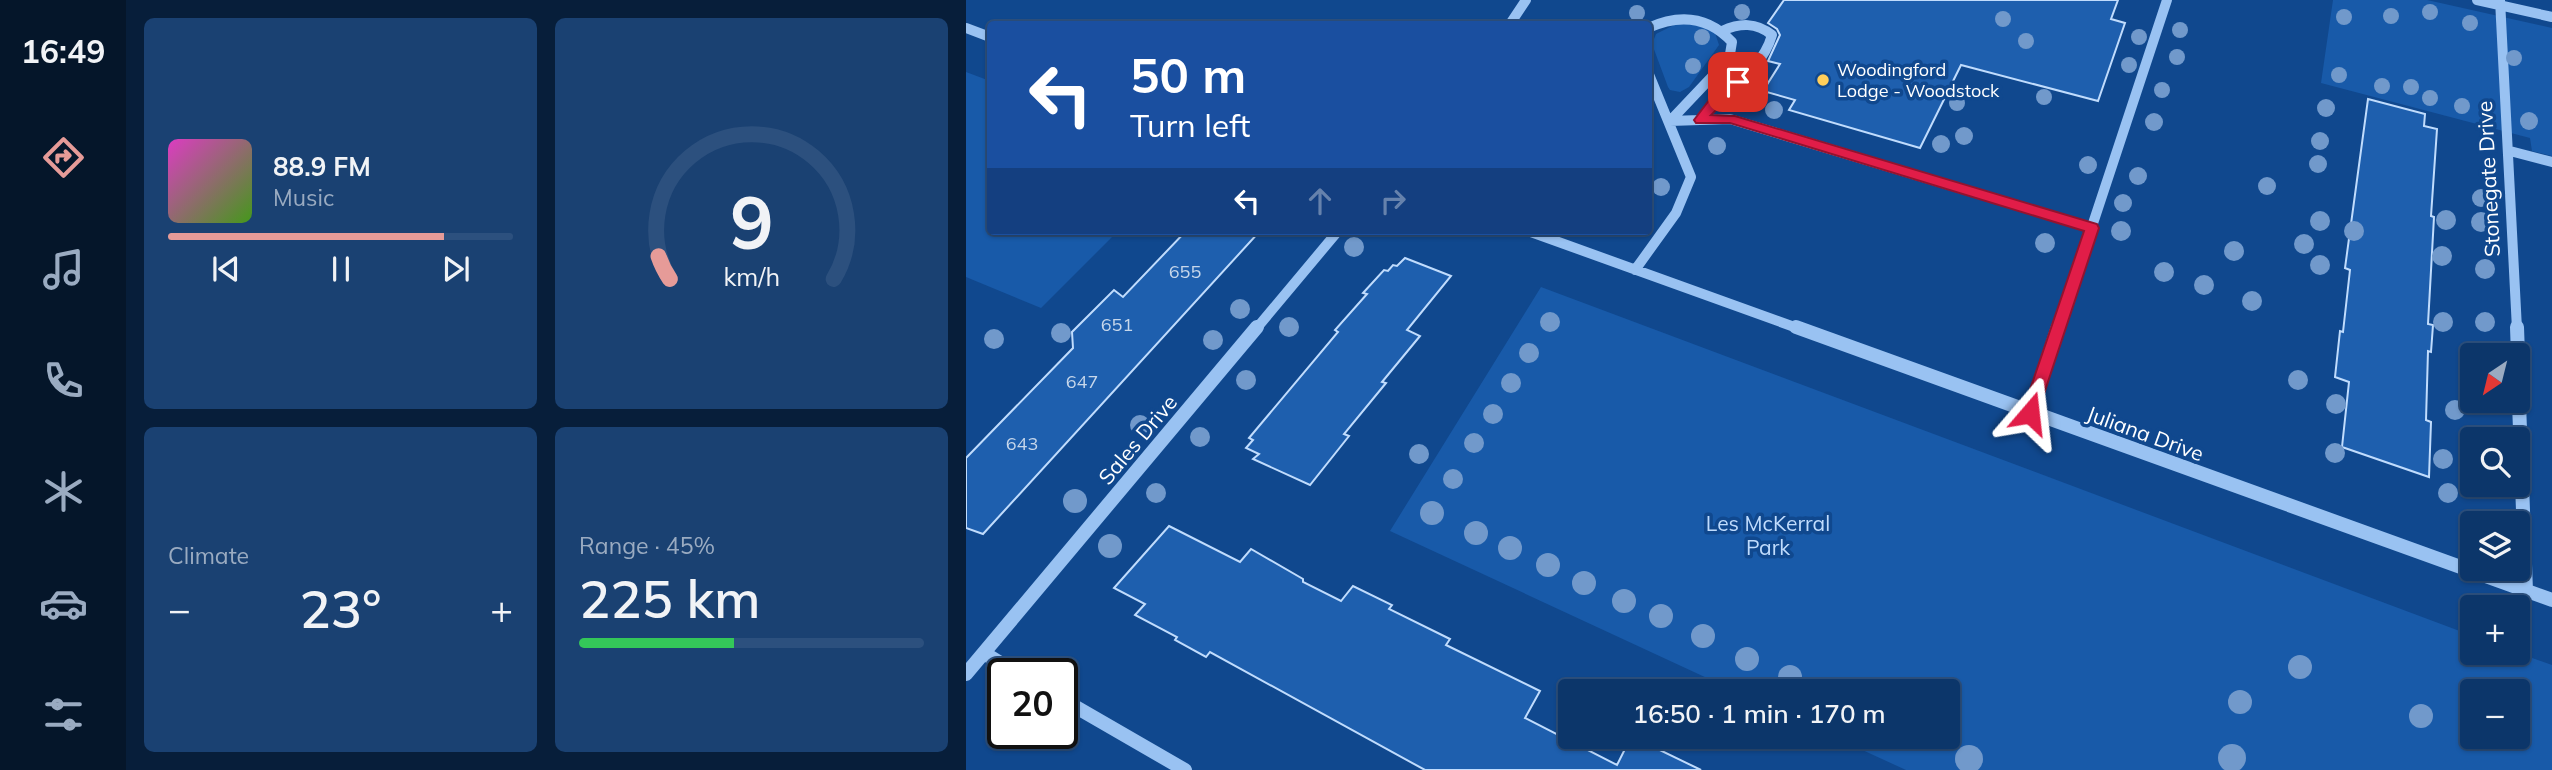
<!DOCTYPE html>
<meta charset="utf-8">
<style>
:root{--surface:#0c366a;--page:#1a4172;--text:#f1f3f6;--muted:#9aabc1;--line:#2c507e;--accent:#e69b98}
body{margin:0;font-family:Mulish,sans-serif;background:var(--page);color:var(--text);height:100vh;display:flex;flex-direction:column;font-size:26px;white-space:nowrap}
*{box-sizing:border-box;margin:0}
p{font-size:23px;color:var(--muted)}
.icon{flex:none;width:38px;height:38px;fill:none;stroke:currentColor;stroke-width:2;stroke-linecap:round;stroke-linejoin:round}
.map{position:relative;flex:1;overflow:hidden}
.panel{display:flex;flex-direction:column;gap:18px;padding:18px;background:#071e3a;width:840px}
.panel>*{flex:none}
.top-card{position:absolute;left:21px;top:21px;width:665px;height:214px;border-radius:7px;box-shadow:0 2px 5px #0004,0 0 0 2px var(--line);background:#1a4fa0;color:#fff;overflow:hidden}
.needle{width:46px;rotate:215deg}
.tools{position:absolute;left:1494px;top:343px;display:grid;gap:14px}
.tools a{display:grid;place-items:center;width:70px;height:70px;border-radius:7px;background:var(--surface);box-shadow:0 2px 5px #0004,0 0 0 2px var(--line);font-size:35px}
.speed{position:absolute;left:21px;top:658px;display:flex;gap:14px;font-size:35px;font-weight:700;text-align:center}
.speed>*{display:grid;place-content:center;width:91px;height:91px;border-radius:50%;background:var(--surface);box-shadow:0 2px 5px #0004,0 0 0 2px var(--line);line-height:1}
.speed .limit{border:4px solid #111;border-radius:10px;background:#fff;color:#111}
.pin{position:absolute;display:grid;place-items:center;width:60px;height:60px;color:#fff;margin:-30px;border-radius:14px;box-shadow:0 4px 10px #0006}
.me{position:absolute;width:77px;margin:-38px;rotate:17deg;stroke-linejoin:round;filter:drop-shadow(0 0 5px #0008)}
.turn{display:flex;align-items:center;gap:24px;height:147px;padding:0 28px;font-size:32px}
.turn .icon{width:91px;height:91px;stroke-width:2.5}
.turn b{display:block;font-size:49px;line-height:60px}
.lanes{display:flex;align-items:center;height:66px;padding:0 28px;background:#0003;justify-content:center;gap:35px;direction:ltr}
.lanes .off{opacity:.35}
.big{font-size:52px;font-weight:600;line-height:1.1}
.panel .widget{flex:1;display:flex;flex-direction:column;justify-content:center;gap:10px;min-width:0;padding:0 24px;border-radius:10px;background:var(--page)}
.panel .dial{align-items:center;gap:0}
.dial svg{height:182px;overflow:visible;fill:none;stroke:var(--line);stroke-width:7;stroke-linecap:round;text-anchor:middle}
.dial text{fill:var(--text);stroke:none}
.song{display:flex;align-items:center;gap:21px}
.cover{width:84px;height:84px;border-radius:10px;background:linear-gradient(135deg,hsl(310 70% 55%),hsl(100 70% 35%))}
.played{height:7px;border-radius:4px;background:linear-gradient(90deg,var(--accent) 80%,var(--line) 80%)}
.keys{display:flex;justify-content:space-around;direction:ltr}
.heat{display:flex;justify-content:space-between;align-items:center;font-size:38px;direction:ltr}
.charge{height:10px;border-radius:5px;background:linear-gradient(90deg,#34c759 45%,var(--line) 0)}
.panel .tiles{flex:1;display:grid;gap:18px;grid-template-columns:repeat(2,1fr)}
.trip{position:absolute;left:592px;top:679px;width:402px;height:70px;border-radius:7px;background:var(--surface);box-shadow:0 2px 5px #0004,0 0 0 2px var(--line);font-weight:600;line-height:70px;text-align:center}
main{display:flex;flex:1;min-height:0}
.menu{display:flex;flex-direction:column;width:126px;justify-content:space-around;align-items:center;background:#05162a;color:var(--muted)}
.menu .icon{width:49px;height:49px}
.menu .on{color:var(--accent)}
.menu b{font-size:32px;color:var(--text)}
.map>svg:first-child{display:block}
.green{fill:#185aa9;fill-rule:evenodd}
.building{fill:#1e5fae;stroke:#c0dcfd;stroke-width:2}
.lines{fill:none;stroke-linecap:round;stroke-linejoin:round}
.minor-far1{stroke:#99c2f2;stroke-width:10}
.minor{stroke:#99c2f2;stroke-width:14}
.tree{fill:#7199cb}
.route{fill:#e11d48;stroke:#92132f;stroke-width:2}
.poi-dot{fill:#ffce5a;stroke:#10488e;stroke-width:2.5}
.labels{text-anchor:middle;stroke-width:7;stroke-linejoin:round;paint-order:stroke}
.far-poi-label{font-size:18px;fill:#fff;stroke:#10488e;text-anchor:start}
.number-label{font-size:18px;fill:#c7d7eb}
.street-label{font-size:21px;fill:#fff;stroke:#10488e}
.park-label{font-size:21px;fill:#c0dcfd;stroke:#10488e}
</style>
<main>
<nav class="menu">
<b>16:49</b>
<svg class="icon on" aria-label="directions" viewBox="0 0 24 24"><path d="M12 3l9 9-9 9-9-9zM9 14v-3h6M13 9l2 2-2 2"/></svg>
<svg class="icon" aria-label="music" viewBox="0 0 24 24"><path d="M9 18V5l10-2v13"/><circle cx="6" cy="18" r="3"/><circle cx="16" cy="16" r="3"/></svg>
<svg class="icon" aria-label="phone" viewBox="0 0 24 24"><path d="M5 4h4l2 5-3 2q2 4 5 5l2-3 5 2v4C11 20 4 13 5 4z"/></svg>
<svg class="icon" aria-label="climate" viewBox="0 0 24 24"><path d="M12 3v18M4 7l16 10M4 17L20 7"/></svg>
<svg class="icon" aria-label="car" viewBox="0 0 24 24"><path d="M5 17H2v-5l4-1 3-4h7l3 4 3 1v5h-3M9 17h6M6 11h13"/><circle cx="7" cy="17" r="2"/><circle cx="17" cy="17" r="2"/></svg>
<svg class="icon" aria-label="filters" viewBox="0 0 24 24"><path d="M4 7h16M4 17h16"/><circle cx="9" cy="7" r="2"/><circle cx="15" cy="17" r="2"/></svg>
</nav>
<section class="panel">
<div class="tiles">
<div class="widget">
<div class="song"><i class="cover"></i><div><b>88.9 FM</b><p>Music</p></div></div>
<div class="played"></div>
<div class="keys"><svg class="icon" aria-label="previous" viewBox="0 0 24 24"><path d="M18 5L8 12l10 7zM5 5v14"/></svg><svg class="icon" aria-label="pause" viewBox="0 0 24 24"><path d="M8 5v14M16 5v14"/></svg><svg class="icon" aria-label="next" viewBox="0 0 24 24"><path d="M6 5l10 7-10 7zM19 5v14"/></svg></div>
</div>
<div class="widget dial"><svg viewBox="0 0 100 80">
<path d="M14 69A42 42 0 1 1 86 69"/>
<path d="M14 69A42 42 0 0 1 9 59" stroke="#e69b98"/>
<text x="50" y="56" font-size="32" font-weight="700">9</text>
<text x="50" y="72" font-size="11">km/h</text>
</svg></div>
<div class="widget"><p>Climate</p>
<div class="heat"><a>−</a><b class="big">23°</b><a>+</a></div>
</div>
<div class="widget"><p>Range · 45%</p><b class="big">225 km</b><div class="charge"></div></div>
</div>
</section>
<div class="map">
<svg width="1586" height="770" viewBox="0 0 1586 770">
<rect width="100%" height="100%" fill="#10488e"/>
<!-- green -->
<path class="green" d="M 1367,0 L 1461,0 L 1586,28 L 1586,156 L 1566,151 L 1564,138 L 1355,83 Z
M 712,23 L 729,24 L 749,33 L 753,45 L 723,87 L 714,92 L 704,90 L 702,87 L 686,44 L 690,34 Z
M 0,72 L 24,81 L 24,231 L 152,231 L 75,308 L 0,277 Z
M 575,287 L 1507,636 L 1507,653 L 1552,653 L 1586,665 L 1586,770 L 940,770 L 868,737 L 982,737 L 982,691 L 769,691 L 424,531 ZM 1507,691 L 1552,691 L 1552,737 L 1507,737 Z"/>
<!-- building -->
<path class="building" d="M 818,0 L 1152,0 L 1145,19 L 1159,23 L 1132,101 L 995,65 L 954,148 L 823,110 L 829,100 L 797,91 L 814,64 L 802,61 L 814,35 L 811,29 L 802,23 Z
M 1402,99 L 1459,114 L 1458,126 L 1471,129 L 1465,216 L 1468,217 L 1462,324 L 1467,325 L 1465,352 L 1462,351 L 1460,420 L 1465,422 L 1463,477 L 1376,447 L 1383,382 L 1369,377 L 1374,331 L 1377,332 L 1384,270 L 1379,268 Z
M 220,231 L 294,231 L 17,534 L 0,528 L 0,458 L 107,348 L 106,332 L 148,290 L 157,297 Z
M 439,258 L 485,276 L 441,330 L 454,336 L 416,382 L 420,383 L 378,434 L 383,436 L 344,485 L 287,459 L 293,454 L 280,448 L 287,440 L 283,438 L 372,332 L 369,330 L 401,294 L 397,293 L 418,270 L 422,271 L 427,265 L 431,266 Z
M 203,526 L 274,562 L 285,549 L 337,579 L 337,582 L 375,601 L 387,586 L 426,605 L 423,609 L 484,639 L 480,645 L 574,691 L 559,718 L 651,765 L 665,737 L 667,737 L 735,770 L 459,770 L 244,652 L 240,657 L 209,640 L 211,637 L 169,615 L 179,604 L 148,588 Z"/>
<g class="lines">
<!-- minor-far1 -->
<path class="minor-far1" d="M 1511,0 L 1586,17
M 1534,0 L 1551,329
M 544,24 L 560,0
M 0,28 L 24,37
M 682,28 C 713,14 742,16 766,42 L 764,54 L 758,64 L 704,121
M 734,120 C 758,93 796,71 806,35 C 790,22 774,23 756,31
M 704,121 L 764,119 L 1126,228
M 1544,151 L 1586,162
M 562,231 L 834,329
M 669,270 L 710,213 L 725,177 L 682,72
M 290,329 L 372,231
M 1092,329 L 1201,0"/>
<!-- minor -->
<path class="minor" d="M 830,327 L 1586,600
M 1551,327 L 1552,355
M 1552,376 L 1560,591
M 1064,413 L 1092,327
M 18,653 L 52,674
M 0,674 L 291,327
M 96,699 L 219,770"/>
</g>
<!-- trees -->
<g class="tree">
<circle cx="776" cy="12" r="8"/>
<circle cx="1464" cy="12" r="8"/>
<circle cx="671" cy="13" r="8"/>
<circle cx="1425" cy="16" r="8"/>
<circle cx="1378" cy="17" r="8"/>
<circle cx="1037" cy="19" r="8"/>
<circle cx="1504" cy="23" r="8"/>
<circle cx="1214" cy="30" r="8"/>
<circle cx="736" cy="37" r="8"/>
<circle cx="1173" cy="37" r="8"/>
<circle cx="1060" cy="41" r="8"/>
<circle cx="1211" cy="57" r="8"/>
<circle cx="1548" cy="58" r="8"/>
<circle cx="1163" cy="65" r="8"/>
<circle cx="727" cy="66" r="8"/>
<circle cx="769" cy="68" r="8"/>
<circle cx="1373" cy="75" r="8"/>
<circle cx="1416" cy="86" r="8"/>
<circle cx="1445" cy="87" r="8"/>
<circle cx="1196" cy="90" r="8"/>
<circle cx="783" cy="96" r="8"/>
<circle cx="1078" cy="97" r="8"/>
<circle cx="1464" cy="98" r="8"/>
<circle cx="991" cy="103" r="8"/>
<circle cx="1496" cy="106" r="8"/>
<circle cx="1360" cy="108" r="9"/>
<circle cx="808" cy="110" r="9"/>
<circle cx="1563" cy="121" r="9"/>
<circle cx="1188" cy="122" r="9"/>
<circle cx="998" cy="136" r="9"/>
<circle cx="1354" cy="141" r="9"/>
<circle cx="975" cy="144" r="9"/>
<circle cx="751" cy="146" r="9"/>
<circle cx="1352" cy="164" r="9"/>
<circle cx="1122" cy="165" r="9"/>
<circle cx="1172" cy="176" r="9"/>
<circle cx="1301" cy="186" r="9"/>
<circle cx="695" cy="187" r="9"/>
<circle cx="1515" cy="198" r="9"/>
<circle cx="1157" cy="203" r="9"/>
<circle cx="1480" cy="220" r="10"/>
<circle cx="1354" cy="221" r="10"/>
<circle cx="1515" cy="222" r="10"/>
<circle cx="1155" cy="231" r="10"/>
<circle cx="1388" cy="231" r="10"/>
<circle cx="1079" cy="243" r="10"/>
<circle cx="1338" cy="244" r="10"/>
<circle cx="388" cy="247" r="10"/>
<circle cx="1268" cy="251" r="10"/>
<circle cx="1476" cy="256" r="10"/>
<circle cx="1354" cy="265" r="10"/>
<circle cx="1519" cy="269" r="10"/>
<circle cx="1198" cy="272" r="10"/>
<circle cx="1238" cy="285" r="10"/>
<circle cx="1286" cy="301" r="10"/>
<circle cx="274" cy="309" r="10"/>
<circle cx="584" cy="322" r="10"/>
<circle cx="1477" cy="322" r="10"/>
<circle cx="1519" cy="322" r="10"/>
<circle cx="323" cy="327" r="10"/>
<circle cx="95" cy="333" r="10"/>
<circle cx="28" cy="339" r="10"/>
<circle cx="247" cy="340" r="10"/>
<circle cx="563" cy="353" r="10"/>
<circle cx="280" cy="380" r="10"/>
<circle cx="1332" cy="380" r="10"/>
<circle cx="545" cy="383" r="10"/>
<circle cx="1370" cy="404" r="10"/>
<circle cx="1489" cy="410" r="10"/>
<circle cx="527" cy="414" r="10"/>
<circle cx="174" cy="425" r="10"/>
<circle cx="234" cy="437" r="10"/>
<circle cx="508" cy="443" r="10"/>
<circle cx="1369" cy="453" r="10"/>
<circle cx="453" cy="454" r="10"/>
<circle cx="1477" cy="459" r="10"/>
<circle cx="487" cy="479" r="10"/>
<circle cx="190" cy="493" r="10"/>
<circle cx="1482" cy="493" r="10"/>
<circle cx="109" cy="501" r="12"/>
<circle cx="466" cy="513" r="12"/>
<circle cx="510" cy="533" r="12"/>
<circle cx="144" cy="546" r="12"/>
<circle cx="544" cy="548" r="12"/>
<circle cx="582" cy="565" r="12"/>
<circle cx="618" cy="583" r="12"/>
<circle cx="658" cy="601" r="12"/>
<circle cx="695" cy="616" r="12"/>
<circle cx="737" cy="636" r="12"/>
<circle cx="781" cy="659" r="12"/>
<circle cx="1334" cy="667" r="12"/>
<circle cx="824" cy="677" r="12"/>
<circle cx="1274" cy="702" r="12"/>
<circle cx="1455" cy="716" r="12"/>
<circle cx="1266" cy="758" r="14"/>
<circle cx="1003" cy="759" r="14"/>
</g>
<!-- route -->
<path class="route" d="M 772,78 L 779,82 L 777,84 L 745,115 L 769,116 L 1131,224 L 1133,228 L 1070,418 L 1059,418 L 1056,413 L 1118,231 L 764,123 L 730,123 L 728,120 L 744,99 Z"/>
<!-- markers -->
<circle class="poi-dot" cx="857" cy="80" r="7"/>
<g class="labels">
<!-- far-poi labels -->
<g class="far-poi-label">
<text x="871" y="76">Woodingford<tspan x="871" dy="21">Lodge - Woodstock</tspan></text>
</g>
<!-- number labels -->
<g class="number-label">
<text x="219" y="278">655</text>
<text x="151" y="331">651</text>
<text x="116" y="388">647</text>
<text x="56" y="450">643</text>
</g>
<!-- street labels -->
<g class="street-label">
<text transform="translate(1523 179) rotate(-93)" y="7">Stonegate Drive</text>
<text transform="translate(1179 434) rotate(20)" y="7">Juliana Drive</text>
<text transform="translate(172 440) rotate(-50)" y="7">Sales Drive</text>
</g>
<!-- park labels -->
<g class="park-label">
<text x="802" y="531">Les McKerral<tspan x="802" dy="24">Park</tspan></text>
</g>
</g>
</svg>
<div class="tools">
<a><svg class="needle" viewBox="-14 -14 28 28"><path d="M0-13l5 13h-10z" fill="#e53935"/><path d="M0 13l5-13h-10z" fill="#9aabc1"/></svg></a>
<a><svg class="icon" aria-label="search" viewBox="0 0 24 24"><circle cx="10" cy="10" r="6"/><path d="M15 15l6 6"/></svg></a>
<a><svg class="icon" aria-label="layers" viewBox="0 0 24 24"><path d="M12 4l9 5-9 5-9-5zM3 14l9 5 9-5"/></svg></a>
<a>+</a>
<a>−</a>
</div>
<div class="speed"><div class="limit">20</div></div>
<div class="pin" style="left:772px;top:82px;background:#d93025"><svg class="icon" aria-label="arrive" viewBox="0 0 24 24"><path d="M6 21V4h12l-3 4 3 4H6"/></svg></div>
<svg class="me" style="left:1064px;top:413px" viewBox="-20 -20 40 40"><path d="M0-17L14 15 0 8-14 15z" fill="#e11d48" stroke="#fff" stroke-width="4"/></svg>
<div class="trip">16:50 · 1 min · 170 m</div>
<div class="top-card">
<div class="turn"><svg class="icon" aria-label="left" viewBox="0 0 24 24"><path d="M17 20v-9H6M10 6l-5 5 5 5"/></svg><div><b>50 m</b>Turn left</div></div>
<div class="lanes"><svg class="icon" aria-label="left" viewBox="0 0 24 24"><path d="M17 20v-9H6M10 6l-5 5 5 5"/></svg><svg class="icon off" aria-label="ahead" viewBox="0 0 24 24"><path d="M12 20V5M6 11l6-6 6 6"/></svg><svg class="icon off" aria-label="right" viewBox="0 0 24 24"><path d="M7 20v-9h11M14 6l5 5-5 5"/></svg></div>
</div>
</div>
</main>
